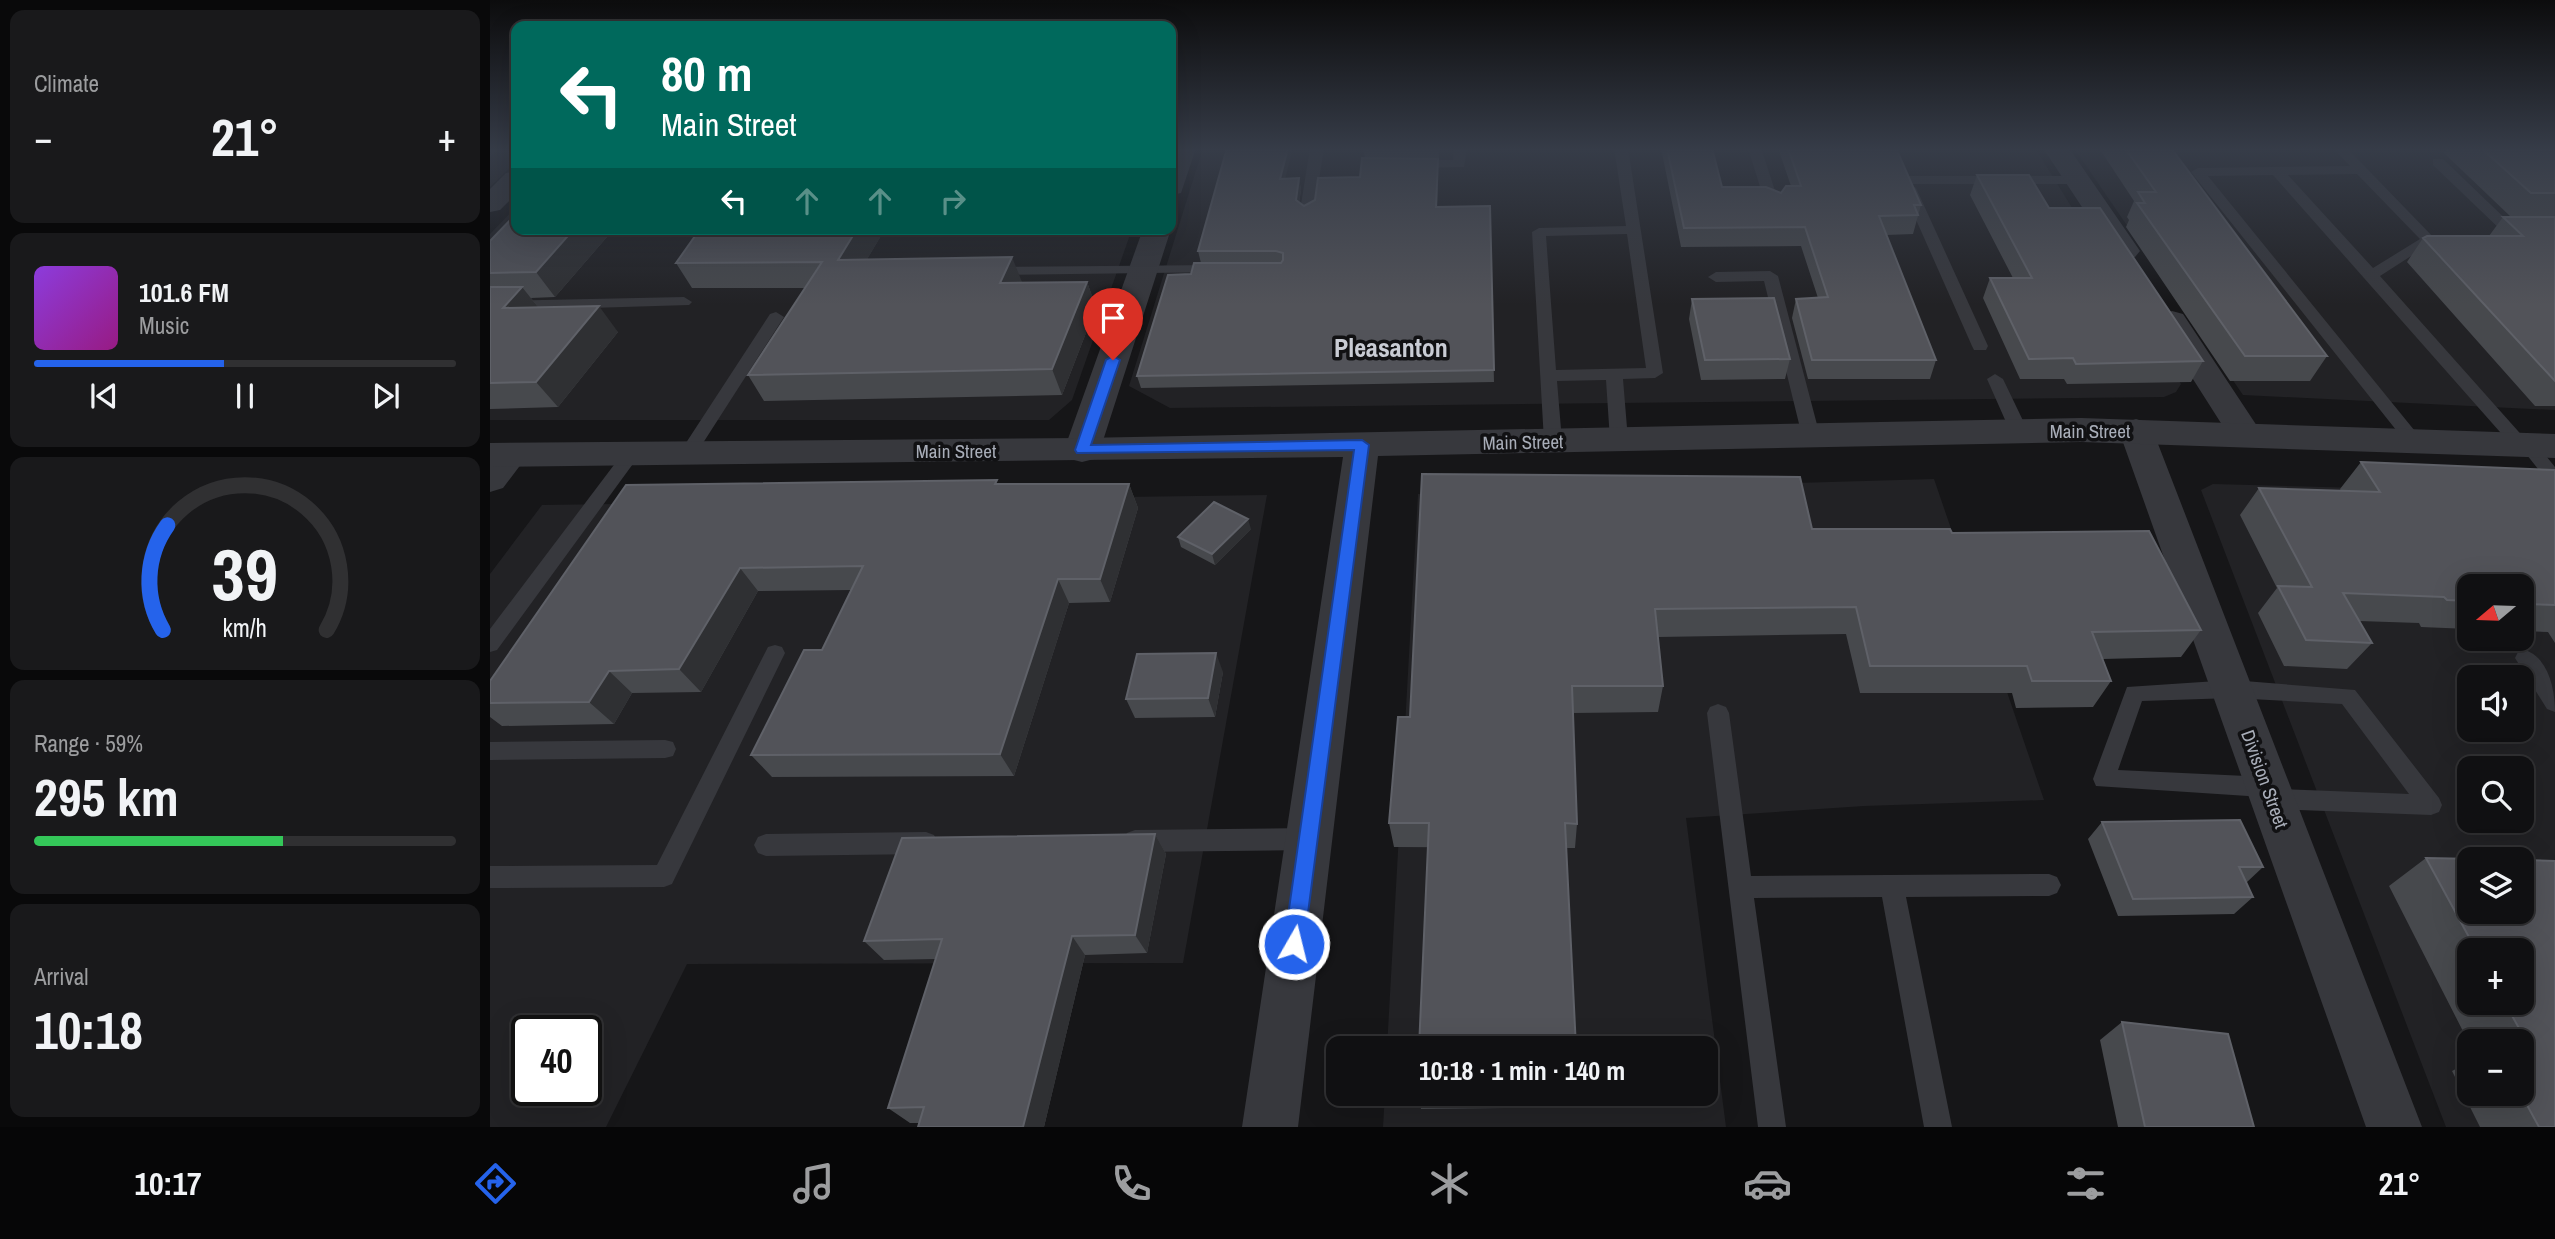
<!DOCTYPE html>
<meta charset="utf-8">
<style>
:root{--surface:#101012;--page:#19191b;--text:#f1f3f6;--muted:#9c9d9f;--line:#303032;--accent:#2563eb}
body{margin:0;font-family:"Archivo Narrow",sans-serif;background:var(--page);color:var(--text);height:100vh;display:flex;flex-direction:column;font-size:26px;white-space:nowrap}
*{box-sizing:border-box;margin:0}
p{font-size:23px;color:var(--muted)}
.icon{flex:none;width:38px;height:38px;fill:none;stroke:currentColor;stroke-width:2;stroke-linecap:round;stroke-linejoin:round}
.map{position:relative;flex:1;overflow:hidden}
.details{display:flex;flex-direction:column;gap:10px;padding:10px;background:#09090a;width:490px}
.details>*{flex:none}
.hud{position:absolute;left:21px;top:21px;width:665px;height:214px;border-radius:14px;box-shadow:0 7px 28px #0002,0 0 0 2px var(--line);background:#00695c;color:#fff;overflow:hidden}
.needle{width:46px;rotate:251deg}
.buttons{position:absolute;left:1967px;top:574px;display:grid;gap:14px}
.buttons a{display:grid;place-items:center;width:77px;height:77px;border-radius:14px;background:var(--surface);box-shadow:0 7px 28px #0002,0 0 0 2px var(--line);font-size:35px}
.speed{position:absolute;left:21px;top:1015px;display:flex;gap:14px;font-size:35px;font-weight:700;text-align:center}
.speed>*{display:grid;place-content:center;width:91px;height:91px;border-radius:50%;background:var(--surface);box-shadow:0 7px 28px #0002,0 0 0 2px var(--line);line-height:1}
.speed .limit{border:4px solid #111;border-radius:10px;background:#fff;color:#111}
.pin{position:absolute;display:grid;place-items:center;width:60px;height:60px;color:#fff;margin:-72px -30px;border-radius:50% 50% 50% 0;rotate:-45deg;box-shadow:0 0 7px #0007}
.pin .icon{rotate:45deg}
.me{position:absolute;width:77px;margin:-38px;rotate:8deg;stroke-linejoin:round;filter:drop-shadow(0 0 5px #0008)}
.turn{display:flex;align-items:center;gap:24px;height:147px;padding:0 35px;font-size:32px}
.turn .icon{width:91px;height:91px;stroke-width:2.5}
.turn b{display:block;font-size:49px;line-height:60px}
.lanes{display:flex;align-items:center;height:66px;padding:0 35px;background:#0003;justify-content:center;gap:35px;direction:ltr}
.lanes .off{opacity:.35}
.big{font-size:52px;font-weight:800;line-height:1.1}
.details .tile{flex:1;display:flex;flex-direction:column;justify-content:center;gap:10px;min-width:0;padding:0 24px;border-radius:14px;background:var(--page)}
.details .dial{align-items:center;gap:0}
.dial svg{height:182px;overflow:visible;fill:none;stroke:var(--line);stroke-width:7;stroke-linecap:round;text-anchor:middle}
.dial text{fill:var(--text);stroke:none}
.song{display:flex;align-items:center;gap:21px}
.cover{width:84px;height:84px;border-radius:10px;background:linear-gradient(135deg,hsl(270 70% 55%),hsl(310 70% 35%))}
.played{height:7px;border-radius:4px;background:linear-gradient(90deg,var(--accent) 45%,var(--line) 45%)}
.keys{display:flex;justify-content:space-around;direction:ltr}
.heat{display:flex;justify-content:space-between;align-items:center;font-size:38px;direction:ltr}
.charge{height:10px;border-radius:5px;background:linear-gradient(90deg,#34c759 59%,var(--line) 0)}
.trip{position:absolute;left:836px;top:1036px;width:392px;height:70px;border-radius:14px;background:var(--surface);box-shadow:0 7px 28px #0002,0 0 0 2px var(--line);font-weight:800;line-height:70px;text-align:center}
.tab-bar{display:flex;height:112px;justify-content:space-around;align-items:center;background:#060607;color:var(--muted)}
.tab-bar .icon{width:49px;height:49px}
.tab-bar .on{color:var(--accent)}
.tab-bar b{font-size:32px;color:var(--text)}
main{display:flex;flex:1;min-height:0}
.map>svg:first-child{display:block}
.built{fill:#222225;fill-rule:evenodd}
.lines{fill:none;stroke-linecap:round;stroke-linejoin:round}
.service{fill:#37383d;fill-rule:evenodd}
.minor{fill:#37383d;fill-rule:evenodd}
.tertiary{fill:#37383d;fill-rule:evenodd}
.wall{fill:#47494d;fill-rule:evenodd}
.shaded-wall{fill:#2f3033}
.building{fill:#525359;stroke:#5f6168;stroke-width:2}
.route{fill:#2563eb;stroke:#184099;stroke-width:2}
.labels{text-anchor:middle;stroke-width:7;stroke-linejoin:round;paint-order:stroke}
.street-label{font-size:19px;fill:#a8adb8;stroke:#111113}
.district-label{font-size:26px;font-weight:bold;fill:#c9ccd4;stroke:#111113}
</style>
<main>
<section class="details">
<div class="tile"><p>Climate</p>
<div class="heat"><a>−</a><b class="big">21°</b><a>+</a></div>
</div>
<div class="tile">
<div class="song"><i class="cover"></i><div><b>101.6 FM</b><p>Music</p></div></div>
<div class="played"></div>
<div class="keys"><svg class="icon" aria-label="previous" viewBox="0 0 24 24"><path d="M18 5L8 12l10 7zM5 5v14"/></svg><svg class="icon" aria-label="pause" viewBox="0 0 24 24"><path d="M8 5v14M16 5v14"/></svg><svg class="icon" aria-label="next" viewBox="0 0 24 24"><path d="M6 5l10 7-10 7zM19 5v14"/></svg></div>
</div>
<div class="tile dial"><svg viewBox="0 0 100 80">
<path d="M14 69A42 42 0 1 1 86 69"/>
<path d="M14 69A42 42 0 0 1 16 23" stroke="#2563eb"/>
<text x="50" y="56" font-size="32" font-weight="700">39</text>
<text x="50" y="72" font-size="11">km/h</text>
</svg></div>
<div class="tile"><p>Range · 59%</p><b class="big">295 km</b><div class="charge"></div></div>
<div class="tile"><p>Arrival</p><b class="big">10:18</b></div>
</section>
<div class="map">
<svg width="2065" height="1127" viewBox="0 0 2065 1127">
<rect width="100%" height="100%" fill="#161618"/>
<!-- built -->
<path class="built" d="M 0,148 L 26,148 L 26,162 L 0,187 Z
M 713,148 L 1545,148 L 1691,384 L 1686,392 L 1674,397 L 680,408 L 639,386 Z
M 1584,148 L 2044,148 L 2065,166 L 2065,410 L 1753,395 Z
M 26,207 L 26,229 L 642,229 L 582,400 L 559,420 L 0,420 L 0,234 Z
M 1444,479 L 1554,800 L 1374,806 L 1196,818 L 1236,1127 L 893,1127 L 895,1094 L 1216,1094 L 1216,1048 L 897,1048 L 928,494 Z
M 1723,484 L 2065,493 L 2065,1127 L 1956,1127 L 1711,490 ZM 1979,586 L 2032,586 L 2032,639 L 1979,639 ZM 1979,677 L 2032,677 L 2032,730 L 1979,730 ZM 1979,768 L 2032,768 L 2032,821 L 1979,821 ZM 1979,859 L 2032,859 L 2032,912 L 1979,912 ZM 1979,950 L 2032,950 L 2032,1003 L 1979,1003 ZM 1979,1041 L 2032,1041 L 2032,1094 L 1979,1094 Z
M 777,495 L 693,963 L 197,964 L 116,1127 L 0,1127 L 0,574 L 52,505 ZM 37,1031 L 96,1031 L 96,1090 L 37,1090 Z"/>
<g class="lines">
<!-- service -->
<path class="service" d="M 820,148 L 834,148 L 824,211 L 817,215 L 810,211 Z
M 964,148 L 977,148 L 974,167 L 924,168 L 917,164 L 924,160 L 963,160 Z
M 1124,148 L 1138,148 L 1173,373 L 1165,378 L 1133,379 L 1138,440 L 1129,446 L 1120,440 L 1116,380 L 1067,381 L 1072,441 L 1063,447 L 1054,441 L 1042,232 L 1049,228 L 1136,226 ZM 1137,234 L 1156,368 L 1066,370 L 1056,236 Z
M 1258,148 L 1271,148 L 1290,206 L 1288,209 L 1276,206 Z
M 1843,148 L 1857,148 L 1946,240 L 1890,276 L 2036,440 L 2044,441 L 2065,467 L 2065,485 L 2059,483 L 2033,450 L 2025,449 L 1783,175 L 1718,176 L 1933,441 L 1930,445 L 1918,445 L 1701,172 L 1708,168 L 1860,166 ZM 1867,174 L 1930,239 L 1883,268 L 1798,175 Z
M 1943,159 L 1953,159 L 2023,226 L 2065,225 L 2065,233 L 2014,233 L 1943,165 Z
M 1416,176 L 1589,176 L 1596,180 L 1589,184 L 1420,184 L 1426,188 L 1498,346 L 1496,350 L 1484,350 L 1482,346 L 1412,188 L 1418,184 L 1409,180 Z
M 729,265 L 734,266 L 734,272 L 500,275 L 493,271 L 500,267 Z
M 1280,271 L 1288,276 L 1330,436 L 1321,442 L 1312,436 L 1274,281 L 1226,282 L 1218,277 L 1226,272 Z
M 194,297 L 202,302 L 199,305 L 0,311 L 0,301 Z
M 286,312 L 294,317 L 204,457 L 192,457 L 189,453 L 192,449 L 280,314 Z
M 1505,374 L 1513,379 L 1538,431 L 1535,435 L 1523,435 L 1520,431 L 1497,379 Z
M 142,447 L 151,453 L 148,457 L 7,650 L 0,652 L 0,629 L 136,449 Z
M 285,645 L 292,647 L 295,653 L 182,884 L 174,887 L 0,888 L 0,866 L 167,865 L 278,647 Z
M 2035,650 C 2059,658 2065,690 2065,712 L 2057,709 L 2025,658 L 2028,652 Z
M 1742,680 L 1865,690 L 1949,798 L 1952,805 L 1949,812 L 1941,815 L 1783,809 L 1775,806 L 1773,797 L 1606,786 L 1603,779 L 1637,687 ZM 1742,698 L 1852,704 L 1919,794 L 1788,789 L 1786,780 L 1778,777 L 1628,770 L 1652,701 Z
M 1228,704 L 1236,707 L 1239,713 L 1261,876 L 1559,874 L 1567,877 L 1571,885 L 1567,893 L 1559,896 L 1416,897 L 1462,1127 L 1434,1127 L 1392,897 L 1264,898 L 1296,1127 L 1268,1127 L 1217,713 L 1220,707 Z
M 175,740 L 183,742 L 186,749 L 183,756 L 175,758 L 0,760 L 0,742 Z
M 818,828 L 826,831 L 830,839 L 826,847 L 818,850 L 645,852 L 637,849 L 633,841 L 637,833 L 645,830 Z
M 436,832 L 444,835 L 448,843 L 444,851 L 436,854 L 276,856 L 268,853 L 264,845 L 268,837 L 276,834 Z"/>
<!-- minor -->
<path class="minor" d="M 681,148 L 706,148 L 691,193 L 681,195 Z
M 1553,148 L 1579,148 L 1650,251 L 1645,257 L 1635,260 L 1625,257 Z
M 26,171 L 26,194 L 10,210 L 0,212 L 0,189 L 16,173 Z
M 681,228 L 681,229 L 610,450 L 604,459 L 592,462 L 580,459 L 574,450 L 653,229 Z
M 1682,311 L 1693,314 L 1767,426 L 1772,434 L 1767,442 L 1755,446 L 1743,442 L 1666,321 L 1671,314 Z
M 1646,419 L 1658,423 L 1663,431 L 1932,1127 L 1876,1127 L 1629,431 L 1634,423 Z
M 20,443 L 32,446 L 38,455 L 13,488 L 0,492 L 0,455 L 8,446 Z"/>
<!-- tertiary -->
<path class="tertiary" d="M 1591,418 L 2065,434 L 2065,458 L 1591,442 L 888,456 L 808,1127 L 752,1127 L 853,457 L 0,467 L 0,443 L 592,438 Z"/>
</g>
<!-- wall -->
<path class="wall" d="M 873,148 L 949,148 L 949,158 L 907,159 L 948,170 L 947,207 L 1000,206 L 1004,382 L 651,388 L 647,376 L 701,274 L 790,263 L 711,263 L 708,251 L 795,179 L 809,178 L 811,190 L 809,203 L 814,206 L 870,177 L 875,158 Z
M 1171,148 L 1222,148 L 1232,187 L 1291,193 L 1301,186 L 1288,148 L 1406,148 L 1431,205 L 1423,234 L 1396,235 L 1446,360 L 1440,379 L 1318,379 L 1302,318 L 1306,299 L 1328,298 L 1311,246 L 1191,247 Z
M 1609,148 L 1681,148 L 1837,356 L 1820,381 L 1740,381 L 1636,227 L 1639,220 L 1637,217 L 1644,201 Z
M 1958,148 L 2065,148 L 2065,406 L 2045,406 L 1917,262 L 1933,238 L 1999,236 L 2013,217 L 2021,217 L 1954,153 Z
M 1487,175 L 1559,208 L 1713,361 L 1701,382 L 1577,384 L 1574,379 L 1530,379 L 1493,298 L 1500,278 L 1523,278 L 1480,195 Z
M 26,229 L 144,229 L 123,230 L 65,297 L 41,298 L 48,307 L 128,332 L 68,407 L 0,409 L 0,241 Z
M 395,229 L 377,259 L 532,282 L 597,282 L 606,307 L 572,395 L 274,401 L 258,375 L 315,288 L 202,288 L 186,263 Z
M 1202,299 L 1300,359 L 1295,379 L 1211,380 L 1199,319 Z
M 1871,462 L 2065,470 L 2065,643 L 2058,632 L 2032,631 L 2032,586 L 1979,586 L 1979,629 L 1931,627 L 1929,623 L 1869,621 L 1882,643 L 1857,669 L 1794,666 L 1768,613 L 1787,588 L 1750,515 L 1769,488 L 1851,491 L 1850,489 Z
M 639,484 L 648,508 L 620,602 L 579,603 L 524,776 L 282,777 L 261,755 L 332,650 L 361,590 L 268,591 L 211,692 L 142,693 L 124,724 L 12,726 L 0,717 L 0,681 L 136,485 Z
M 761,529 L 725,565 L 691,547 L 688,537 Z
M 1322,529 L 1462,533 L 1711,630 L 1691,657 L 1613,659 L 1621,681 L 1603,707 L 1526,708 L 1522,693 L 1370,693 L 1356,634 L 1168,637 L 1173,686 L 1168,712 L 1083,713 L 1087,824 L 1085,848 L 904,847 L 899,823 L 920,717 Z
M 733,672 L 725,717 L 645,718 L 636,699 Z
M 1612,822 L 1773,867 L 1756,883 L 1763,897 L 1744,914 L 1628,916 L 1598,839 Z
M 665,834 L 676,854 L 657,953 L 595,955 L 554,1127 L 428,1127 L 429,1123 L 420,1123 L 398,1108 L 446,959 L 394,960 L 374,941 Z
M 1936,858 L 2065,861 L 2065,1127 L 1990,1127 L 1962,1071 L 1979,1062 L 1979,1094 L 2032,1094 L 2032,1041 L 1979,1041 L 1979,1043 L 1899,886 ZM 1979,950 L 2032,950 L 2032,1003 L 1979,1003 Z
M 1632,1022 L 1764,1127 L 1628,1127 L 1610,1040 Z
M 928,1094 L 1087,1094 L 1086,1107 L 931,1109 Z"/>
<!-- shaded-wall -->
<path class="shaded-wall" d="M 0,148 L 10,148 L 0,157 Z
M 798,148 L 803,148 L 792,191 L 790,179 Z
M 948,159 L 948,170 L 947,219 L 946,207 Z
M 809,178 L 811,190 L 808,212 L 806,200 Z
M 84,229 L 123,230 L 65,297 L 46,272 Z
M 367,229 L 395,229 L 362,285 L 348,260 Z
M 522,257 L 532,282 L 510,283 Z
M 597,282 L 606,307 L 572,395 L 562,369 Z
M 32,287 L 52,312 L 13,308 Z
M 109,306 L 128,332 L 68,407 L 46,382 Z
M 639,484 L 648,508 L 620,602 L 610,579 Z
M 758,519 L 761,529 L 725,565 L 722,554 Z
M 250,568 L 268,591 L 211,692 L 189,669 Z
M 568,579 L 579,603 L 524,776 L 510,754 Z
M 726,653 L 733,672 L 725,717 L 718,698 Z
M 119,671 L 142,693 L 124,724 L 99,702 Z
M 665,834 L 676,854 L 657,953 L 645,935 Z
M 582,936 L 595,955 L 554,1127 L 533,1127 Z"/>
<!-- building -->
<path class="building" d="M 737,148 L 798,148 L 790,179 L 809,178 L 806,200 L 814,206 L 825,200 L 828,178 L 870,177 L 872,158 L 948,159 L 946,207 L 1000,206 L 1004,370 L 647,376 L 678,275 L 701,274 L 704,263 L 791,263 L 793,260 L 793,253 L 786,251 L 708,251 Z
M 1177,148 L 1222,148 L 1232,187 L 1276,187 L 1291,193 L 1296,186 L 1311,186 L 1298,148 L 1406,148 L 1431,205 L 1424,205 L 1428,215 L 1389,216 L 1446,360 L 1322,360 L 1306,299 L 1338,297 L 1315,227 L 1194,228 Z
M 1635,148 L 1681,148 L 1837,356 L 1755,356 L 1647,203 L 1655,203 L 1648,192 L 1666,192 Z
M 1991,148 L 2065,148 L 2065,193 L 2041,193 Z
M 1487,175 L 1539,175 L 1559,208 L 1610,208 L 1713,361 L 1586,364 L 1583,358 L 1539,359 L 1500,278 L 1542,278 Z
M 26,214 L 26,229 L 84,229 L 46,272 L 0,273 L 0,241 Z
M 2013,217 L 2065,217 L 2065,381 L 1933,238 L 1937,236 L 2033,236 Z
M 210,229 L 367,229 L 348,260 L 522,257 L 510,283 L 597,282 L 562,369 L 258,375 L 332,262 L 186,263 Z
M 0,287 L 32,287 L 13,308 L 109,306 L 46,382 L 0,383 Z
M 1284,298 L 1300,359 L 1215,360 L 1202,299 Z
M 1871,462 L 2065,470 L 2065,605 L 2032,604 L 2032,586 L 1979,586 L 1979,601 L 1957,600 L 1954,597 L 1853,593 L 1882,643 L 1816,640 L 1788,586 L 1822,587 L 1769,488 L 1890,492 Z
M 932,474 L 1310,477 L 1322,529 L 1460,529 L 1462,533 L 1659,531 L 1711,630 L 1602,632 L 1621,681 L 1542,681 L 1537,666 L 1380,666 L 1366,607 L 1165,609 L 1173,686 L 1082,686 L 1087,824 L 1075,823 L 1086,1048 L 929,1048 L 939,823 L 899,823 L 908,717 L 920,717 Z
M 507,480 L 505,484 L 639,484 L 610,579 L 568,579 L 510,754 L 261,755 L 314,650 L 332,650 L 373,566 L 250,568 L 189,669 L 119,671 L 99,702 L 0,703 L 0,681 L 136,485 Z
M 724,502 L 758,519 L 722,554 L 688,537 Z
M 726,653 L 718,698 L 636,699 L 647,654 Z
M 1750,820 L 1773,867 L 1749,867 L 1763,897 L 1643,899 L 1612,822 Z
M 665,834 L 645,935 L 582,936 L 533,1127 L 428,1127 L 434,1107 L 398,1108 L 452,939 L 374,941 L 412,838 Z
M 1936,858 L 1986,859 L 1979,859 L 1979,912 L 2032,912 L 2032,860 L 2065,861 L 2065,1127 L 2049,1127 L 2031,1094 L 2032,1048 L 2040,1048 L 2015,1003 L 2032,1003 L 2032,950 L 1986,950 Z
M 1632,1022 L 1738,1034 L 1764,1127 L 1655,1127 Z"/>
<!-- sky -->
<linearGradient id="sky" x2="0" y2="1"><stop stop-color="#0c0c0d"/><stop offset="0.49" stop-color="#363c48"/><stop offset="1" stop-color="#363c48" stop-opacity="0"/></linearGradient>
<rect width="2065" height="305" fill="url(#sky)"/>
<!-- route -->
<path class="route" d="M 623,356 L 630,360 L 601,445 L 872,440 L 879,445 L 814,944 L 811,951 L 804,954 L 797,951 L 794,944 L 864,450 L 587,453 L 585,450 L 616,360 Z"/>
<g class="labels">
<!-- street labels -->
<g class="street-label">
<text x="1600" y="438">Main Street</text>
<text transform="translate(1033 442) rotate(-1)" y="7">Main Street</text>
<text x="466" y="458">Main Street</text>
<text transform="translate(1775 779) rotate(70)" y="7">Division Street</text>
</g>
<!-- district labels -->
<g class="district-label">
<text x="901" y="357">Pleasanton</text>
</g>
</g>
</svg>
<div class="buttons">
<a><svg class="needle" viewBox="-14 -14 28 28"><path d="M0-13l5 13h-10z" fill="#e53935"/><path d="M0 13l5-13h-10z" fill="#9c9d9f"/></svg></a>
<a><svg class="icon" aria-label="sound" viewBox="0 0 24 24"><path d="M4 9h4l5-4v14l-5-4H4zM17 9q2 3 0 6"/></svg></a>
<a><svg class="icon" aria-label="search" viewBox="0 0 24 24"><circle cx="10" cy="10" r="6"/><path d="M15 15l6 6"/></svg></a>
<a><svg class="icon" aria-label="layers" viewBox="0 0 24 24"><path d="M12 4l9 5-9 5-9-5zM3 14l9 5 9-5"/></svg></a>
<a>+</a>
<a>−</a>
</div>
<div class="speed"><div class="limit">40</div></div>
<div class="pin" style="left:623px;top:360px;background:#d93025"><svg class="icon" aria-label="arrive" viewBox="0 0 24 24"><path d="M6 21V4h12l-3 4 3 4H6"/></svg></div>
<svg class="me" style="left:804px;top:944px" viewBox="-20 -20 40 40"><circle r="17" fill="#2563eb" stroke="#fff" stroke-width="3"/><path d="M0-11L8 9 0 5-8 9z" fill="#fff"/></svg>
<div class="trip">10:18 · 1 min · 140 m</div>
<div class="hud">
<div class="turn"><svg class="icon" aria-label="left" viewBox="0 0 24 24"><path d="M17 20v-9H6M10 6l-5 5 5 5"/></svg><div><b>80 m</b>Main Street</div></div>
<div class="lanes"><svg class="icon" aria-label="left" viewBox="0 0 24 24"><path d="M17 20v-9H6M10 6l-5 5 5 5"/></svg><svg class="icon off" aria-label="ahead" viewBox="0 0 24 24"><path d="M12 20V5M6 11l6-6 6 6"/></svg><svg class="icon off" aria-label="ahead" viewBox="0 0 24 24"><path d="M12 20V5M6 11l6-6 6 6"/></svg><svg class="icon off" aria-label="right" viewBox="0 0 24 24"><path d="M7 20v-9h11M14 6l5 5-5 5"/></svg></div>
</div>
</div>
</main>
<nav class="tab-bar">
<b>10:17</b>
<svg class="icon on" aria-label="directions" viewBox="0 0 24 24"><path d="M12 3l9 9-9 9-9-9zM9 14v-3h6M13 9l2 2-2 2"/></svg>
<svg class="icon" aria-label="music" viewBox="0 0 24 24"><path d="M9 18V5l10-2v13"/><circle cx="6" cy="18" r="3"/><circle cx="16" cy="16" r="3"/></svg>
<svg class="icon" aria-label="phone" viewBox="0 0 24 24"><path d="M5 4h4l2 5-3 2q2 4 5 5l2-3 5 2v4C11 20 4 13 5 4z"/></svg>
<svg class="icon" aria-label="climate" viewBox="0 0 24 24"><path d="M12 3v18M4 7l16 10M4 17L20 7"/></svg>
<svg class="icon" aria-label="car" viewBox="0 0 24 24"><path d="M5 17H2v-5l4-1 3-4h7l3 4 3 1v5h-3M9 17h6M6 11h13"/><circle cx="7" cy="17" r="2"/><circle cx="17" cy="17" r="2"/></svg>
<svg class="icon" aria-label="filters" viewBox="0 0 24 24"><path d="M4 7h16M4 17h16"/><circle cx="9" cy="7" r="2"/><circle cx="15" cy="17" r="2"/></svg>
<b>21°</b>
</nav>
